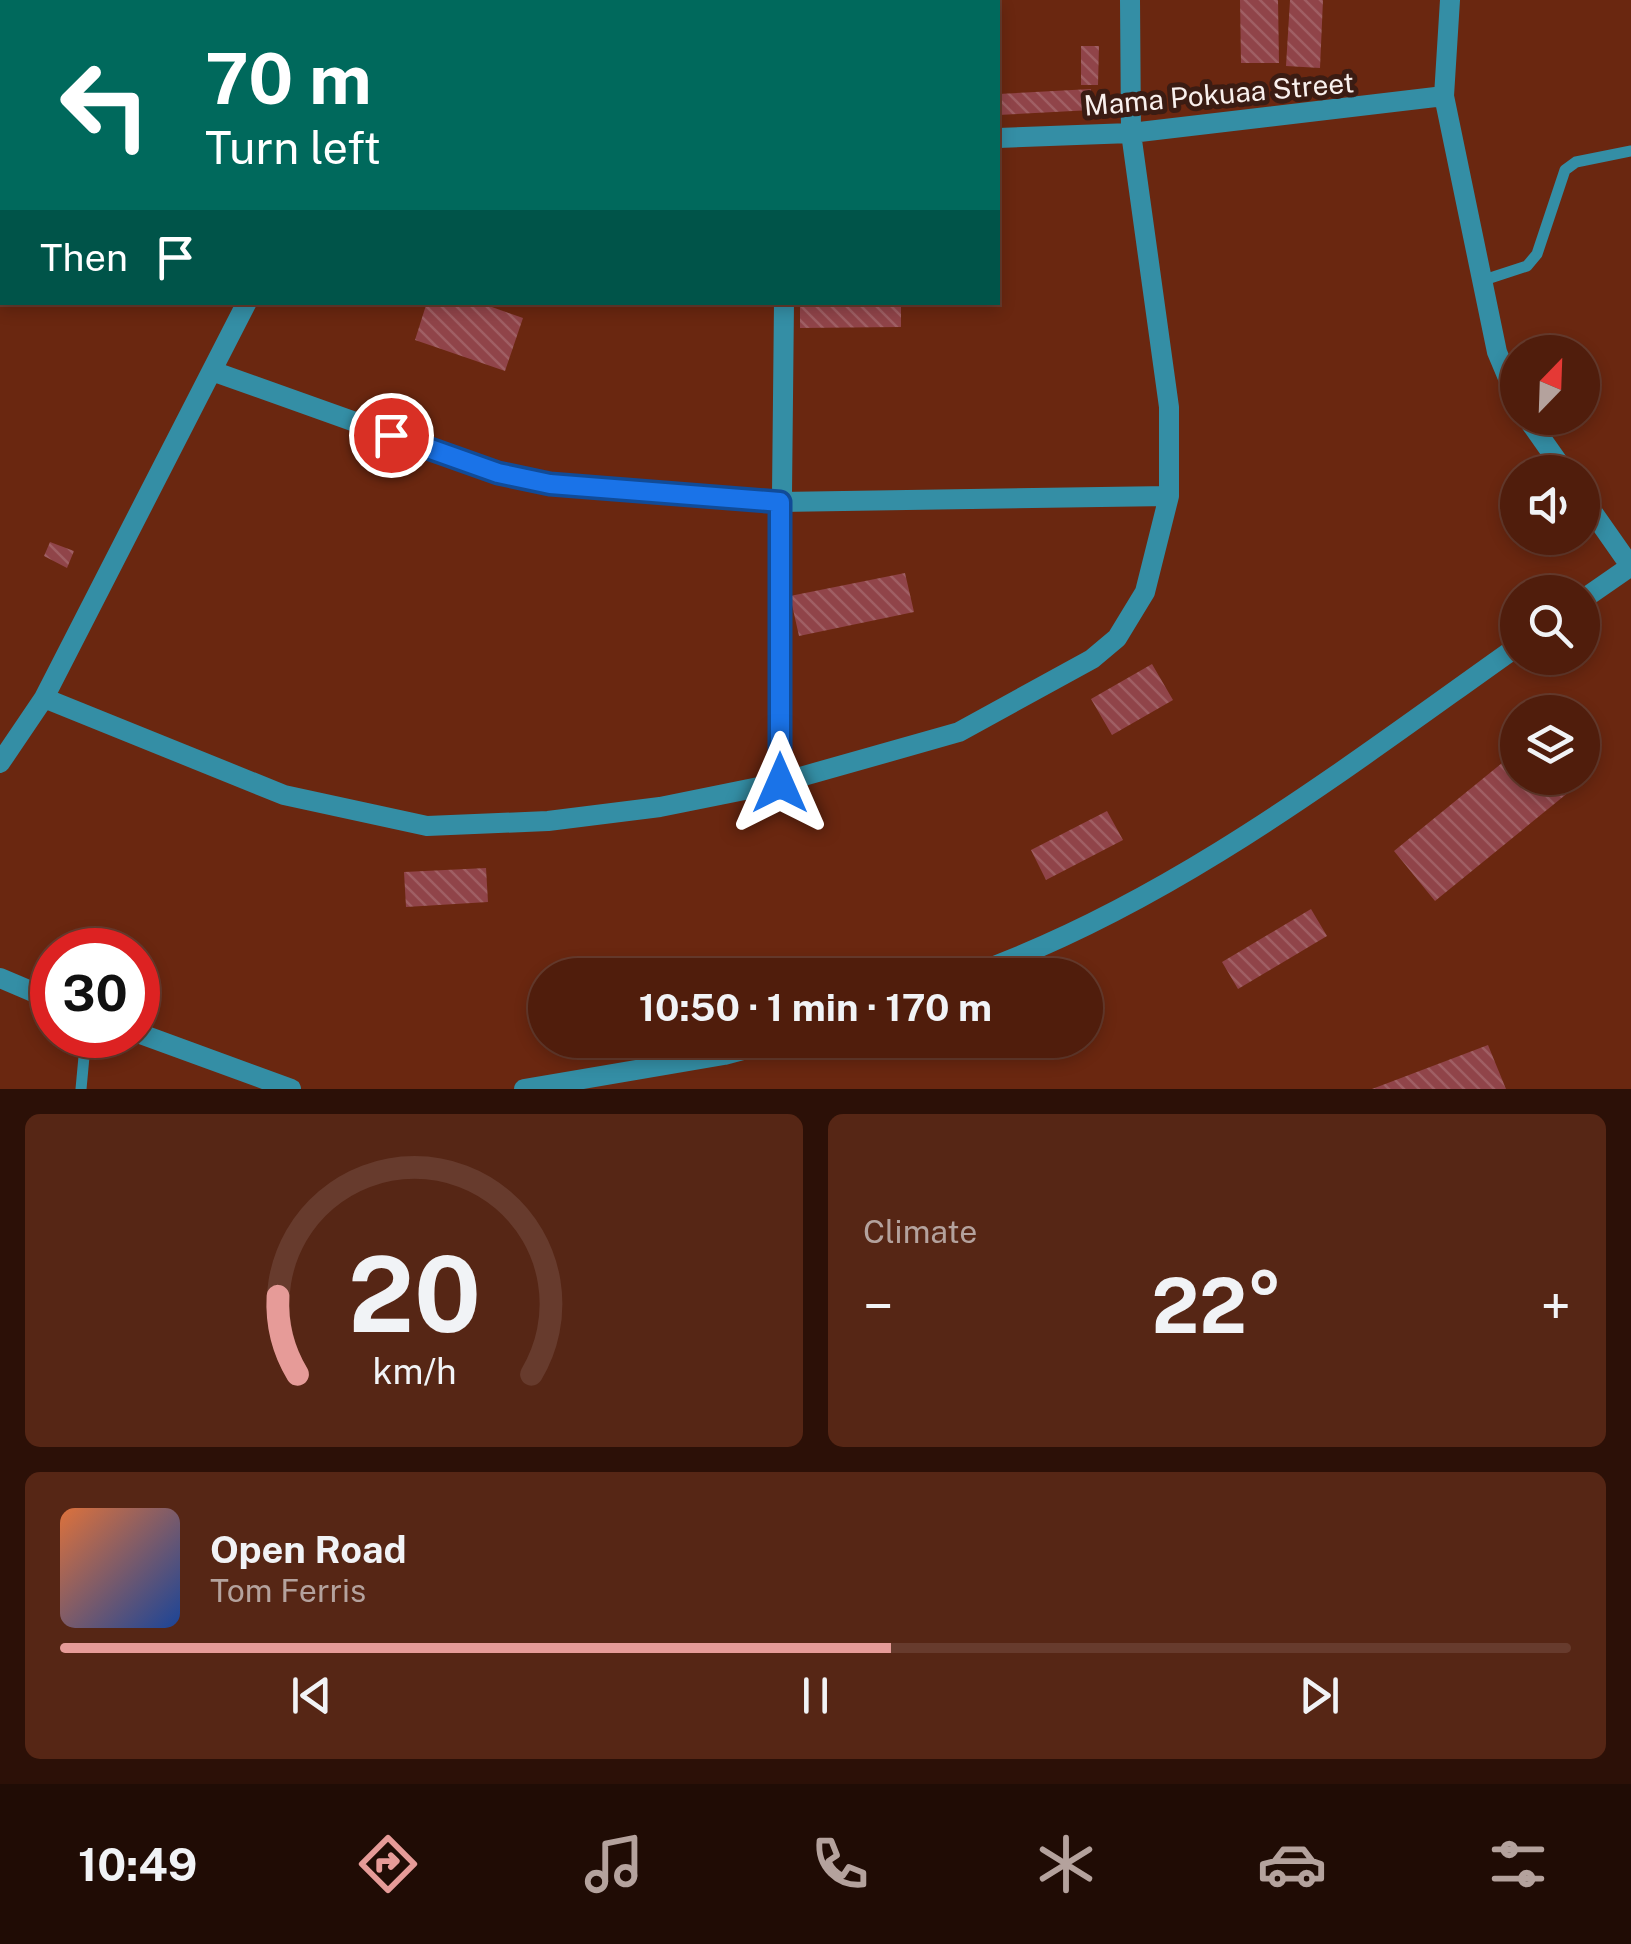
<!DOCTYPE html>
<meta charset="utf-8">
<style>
:root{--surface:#501d0c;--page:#562615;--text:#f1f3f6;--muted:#b4a29d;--line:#673b2d;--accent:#e69b98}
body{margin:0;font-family:"Public Sans",sans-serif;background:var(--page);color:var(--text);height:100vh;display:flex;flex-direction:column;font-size:38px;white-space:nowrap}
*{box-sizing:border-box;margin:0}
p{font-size:32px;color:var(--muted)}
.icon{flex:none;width:55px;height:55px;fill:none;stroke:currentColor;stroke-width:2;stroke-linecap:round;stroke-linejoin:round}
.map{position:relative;height:1089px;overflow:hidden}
.drawer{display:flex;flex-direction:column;gap:25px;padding:25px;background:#2c1007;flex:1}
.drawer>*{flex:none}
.banner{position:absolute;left:0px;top:0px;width:1000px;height:305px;box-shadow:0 5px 15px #0003,0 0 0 2px var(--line);background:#00695c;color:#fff;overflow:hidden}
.needle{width:65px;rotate:23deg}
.buttons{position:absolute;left:1500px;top:335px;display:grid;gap:20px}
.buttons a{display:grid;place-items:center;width:100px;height:100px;border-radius:50%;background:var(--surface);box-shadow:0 5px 15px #0003,0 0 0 2px var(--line);font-size:50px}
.speed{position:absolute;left:30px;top:928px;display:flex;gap:20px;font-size:50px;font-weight:700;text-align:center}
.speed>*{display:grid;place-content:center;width:130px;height:130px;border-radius:50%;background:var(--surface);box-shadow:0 5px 15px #0003,0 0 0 2px var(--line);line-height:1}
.speed .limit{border:15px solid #d22;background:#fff;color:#111}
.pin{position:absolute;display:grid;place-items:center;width:85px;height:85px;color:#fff;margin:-42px;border:5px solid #fff;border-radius:50%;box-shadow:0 2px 10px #0007}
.me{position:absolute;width:110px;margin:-55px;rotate:0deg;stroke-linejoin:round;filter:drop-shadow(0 0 8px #0008)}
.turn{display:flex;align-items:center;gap:35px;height:210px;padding:0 40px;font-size:45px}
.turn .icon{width:130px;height:130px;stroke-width:2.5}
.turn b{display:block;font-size:70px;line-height:85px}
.then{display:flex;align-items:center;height:95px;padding:0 40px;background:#0003;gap:20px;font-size:38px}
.big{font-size:75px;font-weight:700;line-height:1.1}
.drawer .card{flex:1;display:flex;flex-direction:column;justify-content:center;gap:15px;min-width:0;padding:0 35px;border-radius:15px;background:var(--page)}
.drawer .dial{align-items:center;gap:0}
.dial svg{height:260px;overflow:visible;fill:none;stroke:var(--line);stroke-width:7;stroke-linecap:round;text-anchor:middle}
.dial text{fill:var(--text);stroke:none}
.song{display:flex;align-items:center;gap:30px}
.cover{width:120px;height:120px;border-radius:15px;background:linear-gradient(135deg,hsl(20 70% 55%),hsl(220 70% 35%))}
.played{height:10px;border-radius:5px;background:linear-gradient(90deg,var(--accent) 55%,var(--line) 55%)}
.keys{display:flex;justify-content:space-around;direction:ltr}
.heat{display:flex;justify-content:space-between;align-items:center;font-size:55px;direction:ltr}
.drawer .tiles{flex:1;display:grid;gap:25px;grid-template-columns:1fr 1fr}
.card:last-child{grid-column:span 2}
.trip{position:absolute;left:528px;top:958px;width:575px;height:100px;border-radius:50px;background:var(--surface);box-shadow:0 5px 15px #0003,0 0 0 2px var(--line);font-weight:700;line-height:100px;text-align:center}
.tab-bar{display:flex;height:160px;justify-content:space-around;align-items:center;background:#200c05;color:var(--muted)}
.tab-bar .icon{width:70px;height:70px}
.tab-bar .active{color:var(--accent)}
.tab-bar b{font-size:45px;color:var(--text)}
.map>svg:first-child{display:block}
.building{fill:url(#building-back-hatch)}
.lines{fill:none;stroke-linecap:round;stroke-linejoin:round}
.lane{stroke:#348ea5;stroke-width:11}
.street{stroke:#348ea5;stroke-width:20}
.route-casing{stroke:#114b97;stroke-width:25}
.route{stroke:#1a73e8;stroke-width:18}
.labels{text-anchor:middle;stroke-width:10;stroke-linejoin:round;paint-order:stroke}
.street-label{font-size:28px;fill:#f9f0ed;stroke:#3b1c13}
</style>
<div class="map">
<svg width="1631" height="1089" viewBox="0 0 1631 1089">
<defs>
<pattern id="building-back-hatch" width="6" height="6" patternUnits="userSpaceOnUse" patternTransform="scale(2.5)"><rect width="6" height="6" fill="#904449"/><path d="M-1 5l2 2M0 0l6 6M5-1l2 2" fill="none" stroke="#a05f64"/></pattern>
</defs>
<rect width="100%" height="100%" fill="#6a2710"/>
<!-- building -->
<path class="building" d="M 1240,0 L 1278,0 L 1279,63 L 1241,63 Z
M 1290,0 L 1323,0 L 1320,68 L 1286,66 Z
M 1081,46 L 1099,46 L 1098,85 L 1081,85 Z
M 1091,89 L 1092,110 L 998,115 L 998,94 Z
M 427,302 L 478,302 L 523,318 L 505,371 L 415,340 Z
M 800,302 L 901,302 L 901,327 L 800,328 Z
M 50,542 L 74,551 L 67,568 L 44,556 Z
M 905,573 L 914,612 L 799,636 L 790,596 Z
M 1152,664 L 1173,700 L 1112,735 L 1091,699 Z
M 1518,750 L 1518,778 L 1576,778 L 1580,783 L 1435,901 L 1394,851 Z
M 1107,811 L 1123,840 L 1046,880 L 1031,850 Z
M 486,868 L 488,902 L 406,907 L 404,872 Z
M 1311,909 L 1327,936 L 1238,989 L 1222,962 Z
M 1488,1045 L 1506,1089 L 1372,1089 Z"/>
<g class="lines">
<!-- lane -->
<path class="lane" d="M 1484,280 L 1527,266 L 1537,254 L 1565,170 L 1576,162 L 1631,151
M 81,1089 L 86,1035"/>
<!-- street -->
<path class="street" d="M 220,0 L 226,2
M 1450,0 L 1444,96 L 1497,352 L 1518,402
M 394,2 L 395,0
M 733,2 L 733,0
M 998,138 L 1131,133 L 1444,96
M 212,371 L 498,473 L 550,484 L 780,502 L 1169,496
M 1527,418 L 1565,472
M 1582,497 L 1631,567
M 1582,600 L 1631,566
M 44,698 L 284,795 L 427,826 L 548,821 L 660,807 L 779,783 L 959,732 L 1092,659 L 1117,638 L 1145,592 L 1169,496 L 1169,407 L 1131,133 L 1130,0
M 0,763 L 44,698 L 247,302
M 779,783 L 784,302
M 970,975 C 1172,903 1344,769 1518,646
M 0,978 L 52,1000
M 138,1033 L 291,1089
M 524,1089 L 724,1055 L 780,1040"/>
</g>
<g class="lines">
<defs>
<path id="route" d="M 391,435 L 498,473 L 550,484 L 780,502 L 780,783"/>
</defs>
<!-- route casing -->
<use href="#route" class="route-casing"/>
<!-- route -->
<use href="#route" class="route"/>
</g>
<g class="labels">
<!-- street labels -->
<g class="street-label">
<text transform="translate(1219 94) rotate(-5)" y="10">Mama Pokuaa Street</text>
</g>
</g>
</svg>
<div class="buttons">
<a><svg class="needle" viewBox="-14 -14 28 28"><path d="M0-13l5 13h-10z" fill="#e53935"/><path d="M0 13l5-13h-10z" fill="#b4a29d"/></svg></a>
<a><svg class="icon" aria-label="sound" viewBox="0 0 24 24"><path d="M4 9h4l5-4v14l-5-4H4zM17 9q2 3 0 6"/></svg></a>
<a><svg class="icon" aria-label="search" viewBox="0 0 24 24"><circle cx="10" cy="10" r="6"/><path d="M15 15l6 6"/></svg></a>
<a><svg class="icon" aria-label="layers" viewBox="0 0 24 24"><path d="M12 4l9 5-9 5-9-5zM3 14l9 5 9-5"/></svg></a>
</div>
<div class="speed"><div class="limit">30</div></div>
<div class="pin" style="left:391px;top:435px;background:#d93025"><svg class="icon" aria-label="arrive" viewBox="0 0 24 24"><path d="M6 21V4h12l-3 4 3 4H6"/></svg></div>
<svg class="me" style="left:780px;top:783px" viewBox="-20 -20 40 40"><path d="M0-17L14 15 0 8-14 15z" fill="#1a73e8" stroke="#fff" stroke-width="4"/></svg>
<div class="trip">10:50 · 1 min · 170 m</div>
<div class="banner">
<div class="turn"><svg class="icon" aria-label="left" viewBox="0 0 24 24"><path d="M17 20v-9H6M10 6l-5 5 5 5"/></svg><div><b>70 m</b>Turn left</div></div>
<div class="then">Then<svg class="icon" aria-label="arrive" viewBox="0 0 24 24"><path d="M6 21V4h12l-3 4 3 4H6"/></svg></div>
</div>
</div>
<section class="drawer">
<div class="tiles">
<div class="card dial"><svg viewBox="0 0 100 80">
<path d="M14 69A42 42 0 1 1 86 69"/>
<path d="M14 69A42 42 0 0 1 8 45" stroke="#e69b98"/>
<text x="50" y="56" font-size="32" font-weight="700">20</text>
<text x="50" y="72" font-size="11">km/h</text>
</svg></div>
<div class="card"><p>Climate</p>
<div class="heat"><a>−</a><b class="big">22°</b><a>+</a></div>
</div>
<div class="card">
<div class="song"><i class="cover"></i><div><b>Open Road</b><p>Tom Ferris</p></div></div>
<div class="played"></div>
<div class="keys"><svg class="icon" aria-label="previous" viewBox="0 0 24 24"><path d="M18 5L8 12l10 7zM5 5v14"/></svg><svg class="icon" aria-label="pause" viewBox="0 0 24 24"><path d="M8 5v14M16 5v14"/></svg><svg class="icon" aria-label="next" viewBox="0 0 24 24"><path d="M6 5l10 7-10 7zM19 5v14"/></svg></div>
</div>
</div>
</section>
<nav class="tab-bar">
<b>10:49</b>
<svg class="icon active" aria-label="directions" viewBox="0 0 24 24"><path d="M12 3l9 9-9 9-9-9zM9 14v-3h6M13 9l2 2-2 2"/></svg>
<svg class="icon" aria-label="music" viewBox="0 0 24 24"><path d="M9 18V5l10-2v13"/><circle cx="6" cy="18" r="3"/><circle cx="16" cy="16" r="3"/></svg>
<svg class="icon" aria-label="phone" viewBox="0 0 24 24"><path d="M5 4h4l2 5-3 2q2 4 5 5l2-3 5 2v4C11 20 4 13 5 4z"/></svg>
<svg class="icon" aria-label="climate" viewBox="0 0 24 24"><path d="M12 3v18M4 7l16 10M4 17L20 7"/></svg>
<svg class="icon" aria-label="car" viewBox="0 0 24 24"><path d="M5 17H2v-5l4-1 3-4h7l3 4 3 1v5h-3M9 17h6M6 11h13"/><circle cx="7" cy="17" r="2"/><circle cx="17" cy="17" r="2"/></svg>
<svg class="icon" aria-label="filters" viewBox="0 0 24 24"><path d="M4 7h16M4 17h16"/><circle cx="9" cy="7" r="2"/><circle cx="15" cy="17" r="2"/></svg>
</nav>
